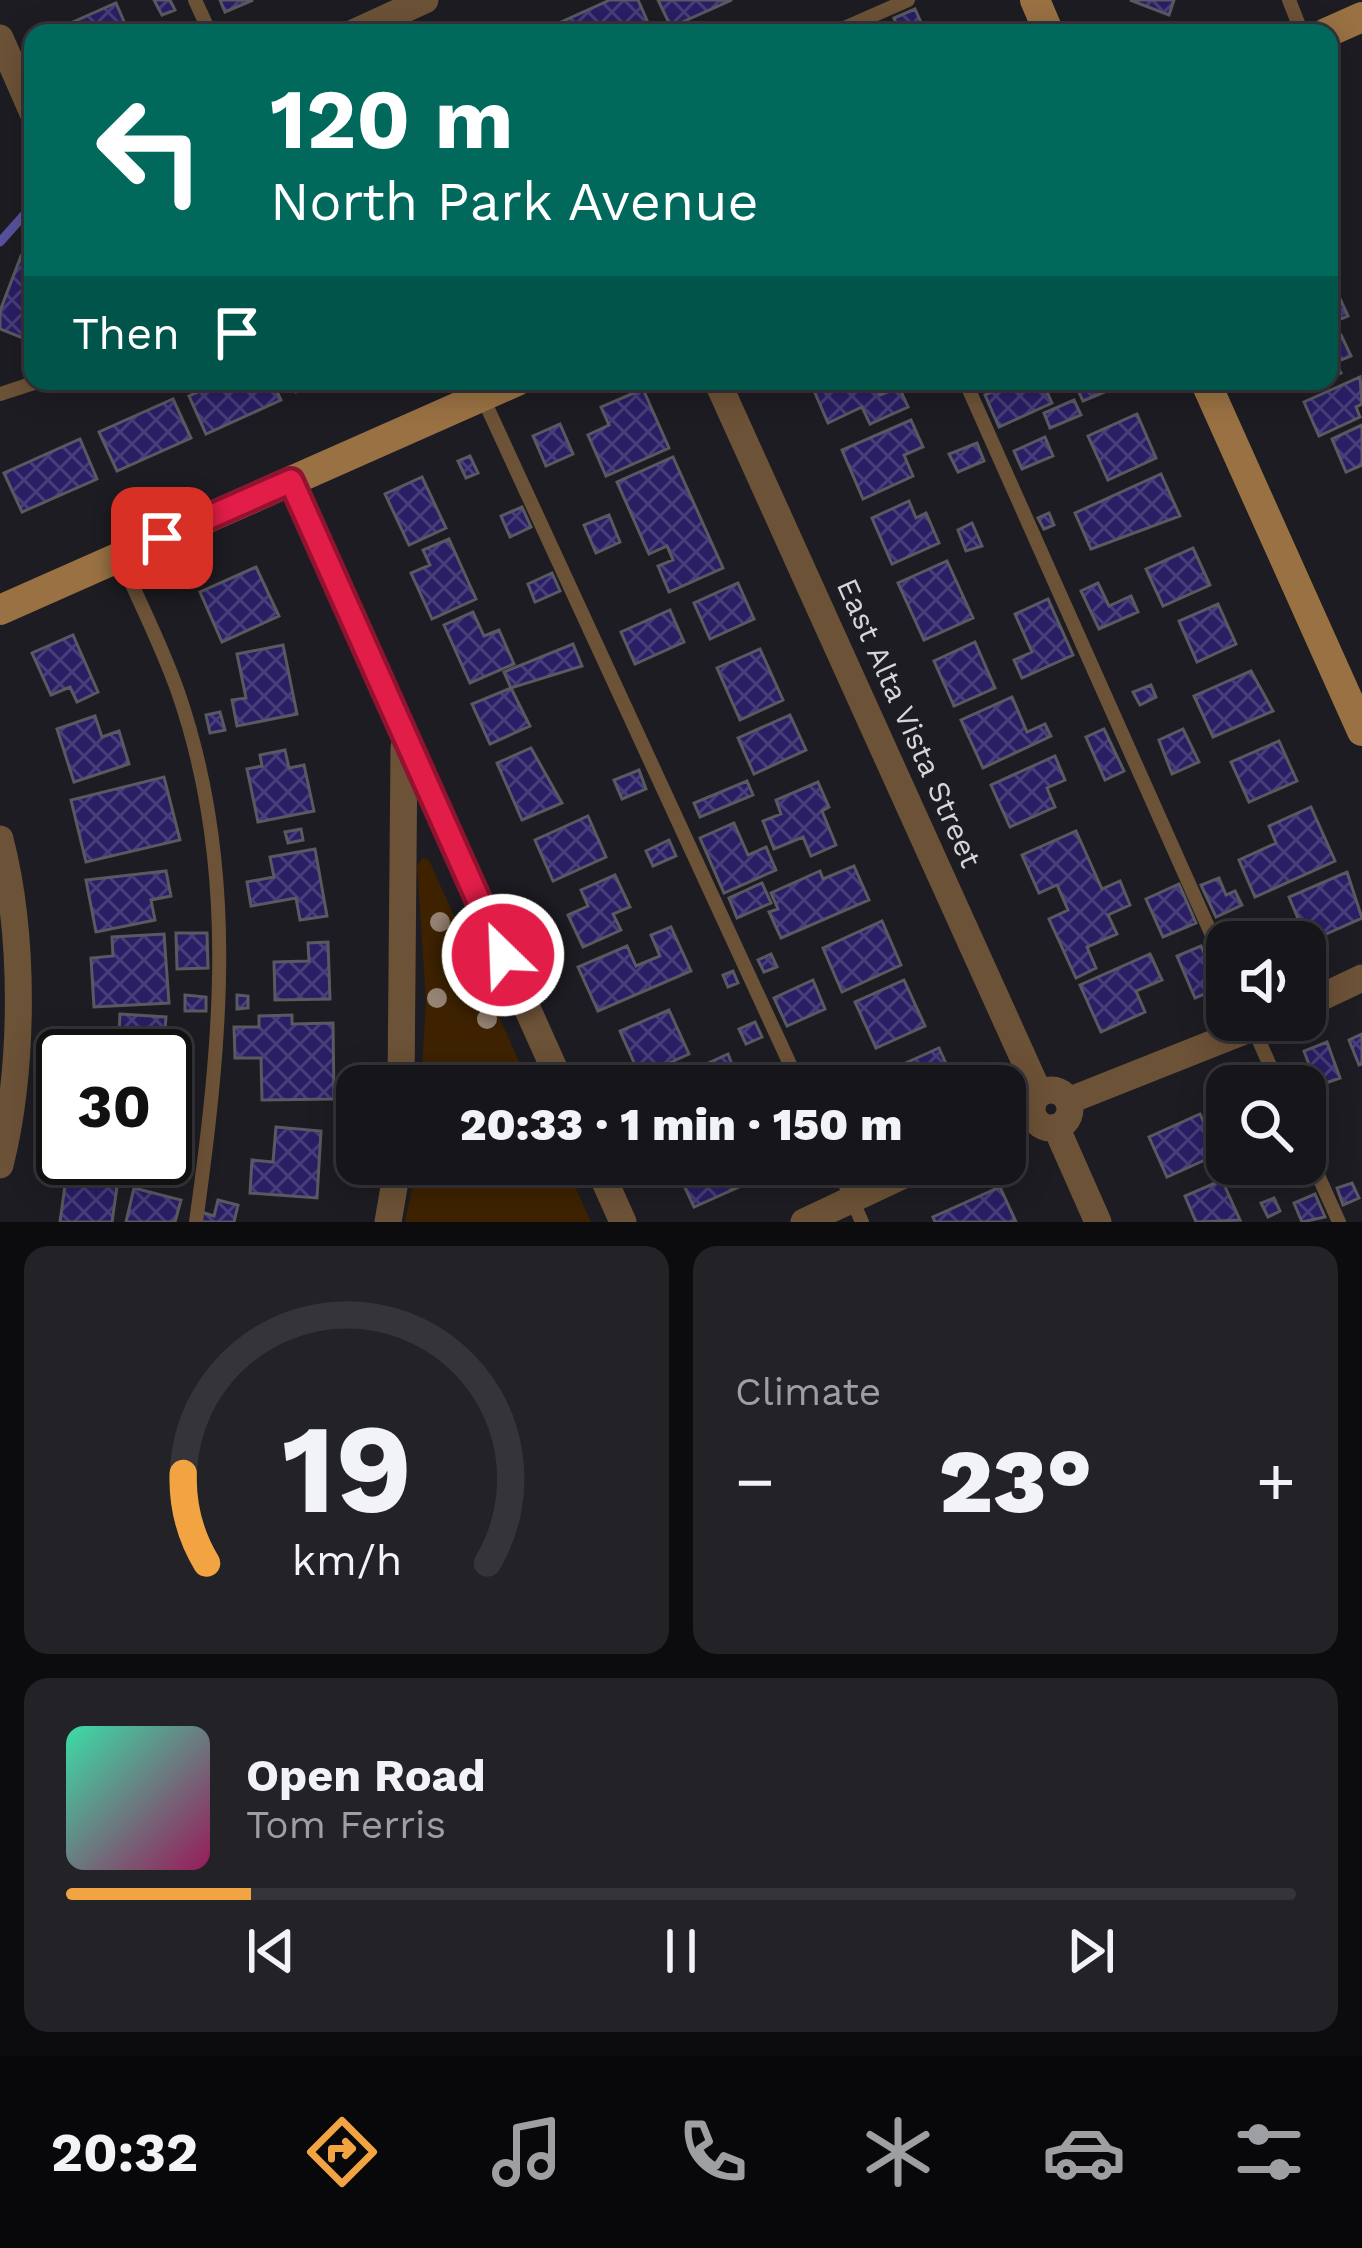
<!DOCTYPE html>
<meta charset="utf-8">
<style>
:root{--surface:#15151a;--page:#222227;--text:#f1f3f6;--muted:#9d9fa2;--line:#343439;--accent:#f3a442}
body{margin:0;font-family:"Work Sans",sans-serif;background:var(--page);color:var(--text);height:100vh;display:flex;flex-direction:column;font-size:45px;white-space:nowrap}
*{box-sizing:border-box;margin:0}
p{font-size:39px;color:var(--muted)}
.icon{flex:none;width:66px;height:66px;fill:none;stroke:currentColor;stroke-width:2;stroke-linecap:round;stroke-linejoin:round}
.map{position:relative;height:1222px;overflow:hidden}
.sheet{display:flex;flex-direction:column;gap:24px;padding:24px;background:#0c0c0e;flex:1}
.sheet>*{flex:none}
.banner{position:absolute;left:24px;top:24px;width:1314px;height:366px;border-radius:24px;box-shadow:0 6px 30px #0003,0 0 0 3px var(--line);background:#00695c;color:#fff;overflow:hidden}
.buttons{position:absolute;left:1206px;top:921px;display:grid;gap:24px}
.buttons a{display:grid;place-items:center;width:120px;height:120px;border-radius:24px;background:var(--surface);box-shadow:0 6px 30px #0003,0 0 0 3px var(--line);font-size:60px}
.speed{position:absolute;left:36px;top:1029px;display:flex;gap:24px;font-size:60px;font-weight:700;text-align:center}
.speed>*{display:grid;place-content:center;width:156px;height:156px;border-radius:50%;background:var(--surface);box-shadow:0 6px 30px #0003,0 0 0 3px var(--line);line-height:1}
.speed .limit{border:6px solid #111;border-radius:18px;background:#fff;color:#111}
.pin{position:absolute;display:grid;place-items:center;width:102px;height:102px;color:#fff;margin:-51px;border-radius:24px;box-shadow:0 6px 18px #0006}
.me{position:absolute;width:132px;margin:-66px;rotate:336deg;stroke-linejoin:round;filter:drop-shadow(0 0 9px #0008)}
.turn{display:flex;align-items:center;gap:42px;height:252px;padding:0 48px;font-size:54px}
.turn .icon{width:156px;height:156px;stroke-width:2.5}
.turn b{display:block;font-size:84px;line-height:102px}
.then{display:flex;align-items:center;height:114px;padding:0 48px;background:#0003;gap:24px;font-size:45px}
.big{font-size:90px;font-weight:800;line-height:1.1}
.sheet .widget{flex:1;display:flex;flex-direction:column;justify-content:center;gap:18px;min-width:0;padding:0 42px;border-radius:24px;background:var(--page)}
.sheet .dial{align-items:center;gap:0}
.dial svg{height:312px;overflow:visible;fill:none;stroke:var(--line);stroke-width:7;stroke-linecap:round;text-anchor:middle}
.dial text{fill:var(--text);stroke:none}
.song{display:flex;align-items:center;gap:36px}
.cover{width:144px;height:144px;border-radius:18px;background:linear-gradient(135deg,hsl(160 70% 55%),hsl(330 70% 35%))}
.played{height:12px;border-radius:6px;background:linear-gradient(90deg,var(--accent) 15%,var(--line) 15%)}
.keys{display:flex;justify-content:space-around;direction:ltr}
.heat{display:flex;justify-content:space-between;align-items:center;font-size:66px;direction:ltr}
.sheet .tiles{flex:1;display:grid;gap:24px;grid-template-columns:1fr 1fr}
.widget:last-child{grid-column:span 2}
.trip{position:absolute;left:336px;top:1065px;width:690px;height:120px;border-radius:24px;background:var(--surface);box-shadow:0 6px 30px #0003,0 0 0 3px var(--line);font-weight:800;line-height:120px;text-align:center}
.menu{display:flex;height:192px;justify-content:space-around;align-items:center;background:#08080a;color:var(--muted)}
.menu .icon{width:84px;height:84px}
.menu .active{color:var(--accent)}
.menu b{font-size:54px;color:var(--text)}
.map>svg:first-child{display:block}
.park{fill:#3e2200}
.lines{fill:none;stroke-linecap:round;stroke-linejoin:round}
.stream{stroke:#58529e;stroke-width:9}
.building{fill:url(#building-cross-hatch);stroke:#595961;stroke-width:3}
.lane{stroke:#6c5237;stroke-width:14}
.street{stroke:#6c5237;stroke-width:27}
.secondary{stroke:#997143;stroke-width:30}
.tree{fill:#968373}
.route-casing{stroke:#92132f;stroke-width:30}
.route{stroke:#e11d48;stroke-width:21}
.labels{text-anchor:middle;stroke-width:12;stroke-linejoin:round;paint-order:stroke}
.street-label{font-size:30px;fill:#d5d5da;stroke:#1c1c22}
</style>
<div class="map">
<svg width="1362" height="1222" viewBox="0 0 1362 1222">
<defs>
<pattern id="building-cross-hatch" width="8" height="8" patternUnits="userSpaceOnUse" patternTransform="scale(3)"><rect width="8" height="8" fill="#2a1e65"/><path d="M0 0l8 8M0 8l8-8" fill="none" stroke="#483e7a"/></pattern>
</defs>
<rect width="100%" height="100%" fill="#1c1c22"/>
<!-- park -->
<path class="park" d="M 423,858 L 429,860 L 530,1086 L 421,1086 L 426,1001 L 417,865 Z
M 417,1164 L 565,1164 L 591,1222 L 405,1222 Z"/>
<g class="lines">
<!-- stream -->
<path class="stream" d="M 0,242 L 24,215"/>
</g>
<!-- building -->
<path class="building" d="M 154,0 L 170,0 L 175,10 L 162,15 Z
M 220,0 L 253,0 L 225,12 Z
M 610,0 L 638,0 L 649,25 L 630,33 L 564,33 L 559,23 Z
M 658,0 L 732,0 L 671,27 Z
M 1130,0 L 1174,0 L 1169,15 Z
M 116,3 L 129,33 L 78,33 L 73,22 Z
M 915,9 L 924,29 L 900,33 L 894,18 Z
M 21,256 L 33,261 L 33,342 L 0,329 L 0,311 Z
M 1335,288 L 1348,316 L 1329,324 L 1329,291 Z
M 1341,335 L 1351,356 L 1336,362 L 1341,373 L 1329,378 L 1329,340 Z
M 1360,377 L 1362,404 L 1356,407 L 1360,417 L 1319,436 L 1304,402 Z
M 204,381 L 272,381 L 281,400 L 206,434 L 189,396 L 207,388 Z
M 291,381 L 321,381 L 296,392 Z
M 822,381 L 873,381 L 880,395 L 899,387 L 908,407 L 870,424 L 862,407 L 828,423 L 812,386 Z
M 1017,381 L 1042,381 L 1052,403 L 999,427 L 985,395 Z
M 1074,381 L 1123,381 L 1124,384 L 1083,401 Z
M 643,389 L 669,448 L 606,476 L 588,435 L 609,425 L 601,407 Z
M 173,399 L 191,438 L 117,471 L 99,432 Z
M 1074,400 L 1081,415 L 1050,428 L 1044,413 Z
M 1137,414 L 1156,458 L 1108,480 L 1088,436 Z
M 911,420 L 923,447 L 904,455 L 913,476 L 863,499 L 842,450 Z
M 560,424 L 573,454 L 546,466 L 533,436 Z
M 1362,425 L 1362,465 L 1346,472 L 1332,439 Z
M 1045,437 L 1053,456 L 1022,469 L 1014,451 Z
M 80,439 L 97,479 L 22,512 L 4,473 Z
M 977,443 L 984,461 L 958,472 L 949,454 Z
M 470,456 L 478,473 L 466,478 L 458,461 Z
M 673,457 L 723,568 L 669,592 L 658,566 L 673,560 L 667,546 L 649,554 L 617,482 Z
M 1161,474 L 1180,516 L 1091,549 L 1075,513 Z
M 422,477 L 446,528 L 409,545 L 385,494 Z
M 909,501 L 916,518 L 926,513 L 939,543 L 892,564 L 872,518 Z
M 522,507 L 531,527 L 510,537 L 501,516 Z
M 1049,513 L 1054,525 L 1044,529 L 1038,518 Z
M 609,515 L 620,542 L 596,553 L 584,525 Z
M 972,523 L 982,546 L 966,551 L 958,530 Z
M 449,539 L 476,599 L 432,619 L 411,573 L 430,565 L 423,550 Z
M 1193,548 L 1210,585 L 1163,606 L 1146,569 Z
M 947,561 L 973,618 L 924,640 L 898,583 Z
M 256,567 L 279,616 L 222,642 L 200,592 Z
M 552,573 L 560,591 L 535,602 L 528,584 Z
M 738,583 L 754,619 L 710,639 L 694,603 Z
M 1098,583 L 1109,606 L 1131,596 L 1138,612 L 1099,629 L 1081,591 Z
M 1048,599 L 1073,655 L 1022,678 L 1014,660 L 1032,652 L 1015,614 Z
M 1218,604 L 1236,644 L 1197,662 L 1179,621 Z
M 670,610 L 684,642 L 635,664 L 621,632 Z
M 473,612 L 484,636 L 499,630 L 514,664 L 470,683 L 444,625 Z
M 73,635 L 98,692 L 77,702 L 70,687 L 51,695 L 32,653 Z
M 975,642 L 995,688 L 954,706 L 934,661 Z
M 573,644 L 582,666 L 511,688 L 504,672 Z
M 283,645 L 297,714 L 237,726 L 232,700 L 246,698 L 237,654 Z
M 760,649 L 783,700 L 740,720 L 717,668 Z
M 1251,671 L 1273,711 L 1213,737 L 1194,696 Z
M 1151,685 L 1156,697 L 1140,705 L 1133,692 Z
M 511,688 L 530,726 L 490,744 L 472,704 Z
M 1012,697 L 1027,732 L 1045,724 L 1051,736 L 983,768 L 961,720 Z
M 220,712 L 225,730 L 210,733 L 206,715 Z
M 790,715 L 806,750 L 754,774 L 738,738 Z
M 95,716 L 102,737 L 119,731 L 129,764 L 74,782 L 57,729 Z
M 1104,729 L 1124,771 L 1105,780 L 1086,737 Z
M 1183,729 L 1199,762 L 1172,774 L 1159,740 Z
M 1279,741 L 1297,781 L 1249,802 L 1231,762 Z
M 531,748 L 562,803 L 522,820 L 497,763 Z
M 285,750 L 289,768 L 304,765 L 314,811 L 258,822 L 247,769 L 262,766 L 260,755 Z
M 1055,756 L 1065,780 L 1047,788 L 1055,807 L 1010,827 L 991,785 Z
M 639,770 L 646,789 L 622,799 L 614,780 Z
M 164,777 L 180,840 L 86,862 L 71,800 Z
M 747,781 L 753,795 L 700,817 L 694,803 Z
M 818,782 L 829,807 L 822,811 L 836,845 L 811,856 L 803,837 L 774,849 L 763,821 L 781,814 L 776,800 Z
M 1311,807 L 1335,861 L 1255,897 L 1239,860 L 1276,843 L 1269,826 Z
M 588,816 L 606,857 L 553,881 L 535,840 Z
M 734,823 L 748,855 L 766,847 L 776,870 L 724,893 L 700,838 Z
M 301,829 L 303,840 L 288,843 L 285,832 Z
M 1076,831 L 1102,889 L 1120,881 L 1130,905 L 1108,915 L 1117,934 L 1087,947 L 1096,968 L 1076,978 L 1049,919 L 1068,910 L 1057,885 L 1039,893 L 1022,855 Z
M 669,840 L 676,856 L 653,866 L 646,851 Z
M 315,849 L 327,916 L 300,920 L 296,898 L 251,906 L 247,882 L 274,877 L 270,857 Z
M 854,866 L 869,900 L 781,938 L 769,912 L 778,909 L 771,893 L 820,871 L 823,879 Z
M 166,871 L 171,896 L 151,900 L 155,920 L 96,932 L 86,880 Z
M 1347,872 L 1362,918 L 1308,942 L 1289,897 Z
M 615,875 L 630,907 L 613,914 L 621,930 L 583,947 L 568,915 L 588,906 L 581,890 Z
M 1219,878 L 1226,895 L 1235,891 L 1242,905 L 1216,917 L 1201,885 Z
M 762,883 L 771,903 L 737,918 L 729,898 Z
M 1179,884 L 1196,923 L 1163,937 L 1146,899 Z
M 882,921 L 901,965 L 842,992 L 823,948 Z
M 671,927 L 691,971 L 598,1011 L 578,967 L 627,946 L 636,966 L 660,956 L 651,935 Z
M 1255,928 L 1261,942 L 1231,942 L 1230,939 Z
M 176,933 L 207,933 L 208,968 L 177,969 Z
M 164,934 L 169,1003 L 94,1007 L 91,958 L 113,956 L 112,937 Z
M 328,942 L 330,999 L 275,1000 L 274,962 L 309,961 L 308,943 Z
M 1201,946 L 1219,988 L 1195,998 L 1177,956 Z
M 771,954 L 777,967 L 764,972 L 758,960 Z
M 1150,954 L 1162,980 L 1136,991 L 1145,1012 L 1101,1032 L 1080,985 Z
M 733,971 L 738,983 L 728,987 L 723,975 Z
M 813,980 L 825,1009 L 787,1026 L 774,998 Z
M 904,980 L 925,1026 L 876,1048 L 855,1002 Z
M 185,995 L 206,997 L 206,1011 L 185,1011 Z
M 237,995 L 248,996 L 248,1008 L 237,1009 Z
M 669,1010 L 689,1054 L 640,1076 L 620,1031 Z
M 120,1014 L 166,1017 L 163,1056 L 102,1056 L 103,1032 L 119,1034 Z
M 292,1015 L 292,1024 L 333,1023 L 334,1099 L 262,1100 L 261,1058 L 235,1058 L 234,1027 L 259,1027 L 259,1016 Z
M 755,1022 L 762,1037 L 746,1044 L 739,1029 Z
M 1362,1034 L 1362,1064 L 1359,1065 L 1349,1040 Z
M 1327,1042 L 1340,1078 L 1317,1086 L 1304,1051 Z
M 939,1048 L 956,1086 L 882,1086 L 877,1076 Z
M 728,1054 L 735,1072 L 711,1083 L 702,1066 Z
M 1200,1114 L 1218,1154 L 1167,1177 L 1149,1137 Z
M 276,1127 L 321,1131 L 317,1198 L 250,1193 L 252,1160 L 273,1162 Z
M 108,1158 L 139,1158 L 135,1168 Z
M 674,1164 L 753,1164 L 759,1178 L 694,1207 Z
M 66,1178 L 117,1187 L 112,1222 L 60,1222 Z
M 1222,1180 L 1240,1220 L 1196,1222 L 1185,1196 Z
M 1352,1183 L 1359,1198 L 1343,1205 L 1337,1188 Z
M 1000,1187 L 1016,1222 L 935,1222 L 933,1217 Z
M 134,1188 L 181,1200 L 175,1222 L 126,1222 Z
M 1315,1194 L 1325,1217 L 1302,1222 L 1294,1203 Z
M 1274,1198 L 1280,1211 L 1268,1217 L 1261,1203 Z
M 218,1200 L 238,1205 L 234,1222 L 199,1222 L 201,1212 L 214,1216 Z"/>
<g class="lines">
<!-- lane -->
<path class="lane" d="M 195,0 L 210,33
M 1289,0 L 1302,33
M 833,33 L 908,0
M 965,381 L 1227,969
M 0,394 L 40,381
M 482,396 L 800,1086
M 119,556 C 139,601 162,646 178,692 C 239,868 221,1042 196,1222
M 1252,1025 L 1279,1086
M 1305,1146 L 1339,1222
M 836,1164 L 862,1222"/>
<!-- street -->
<path class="street" d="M 353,33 L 425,0
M 0,38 L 33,113
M 717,381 L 1039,1093
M 291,481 L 562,1086
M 0,839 C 25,936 24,1069 0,1165
M 1305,1005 L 1362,978
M 401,1086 L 404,748
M1032 1109a19 19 0 1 1 38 0a19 19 0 1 1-38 0Z
M 1068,1101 L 1272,1020
M 1056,1127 L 1098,1222
M 597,1164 L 623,1222
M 388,1222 L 398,1164
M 804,1222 L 927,1164"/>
<!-- secondary -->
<path class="secondary" d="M 1035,0 L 1049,33
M 1326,33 L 1362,17
M 1205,381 L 1362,731
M 0,610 L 517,381"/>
</g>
<!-- trees -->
<g class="tree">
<circle cx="440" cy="922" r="10"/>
<circle cx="437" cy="998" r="10"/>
<circle cx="487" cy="1019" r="10"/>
</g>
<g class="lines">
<defs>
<path id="route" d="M 162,538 L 291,481 L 503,955"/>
</defs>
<!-- route casing -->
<use href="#route" class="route-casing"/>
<!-- route -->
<use href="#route" class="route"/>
</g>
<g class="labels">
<!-- street labels -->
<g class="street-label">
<text transform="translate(909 723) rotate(66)" y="10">East Alta Vista Street</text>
</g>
</g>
</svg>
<div class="buttons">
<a><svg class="icon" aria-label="sound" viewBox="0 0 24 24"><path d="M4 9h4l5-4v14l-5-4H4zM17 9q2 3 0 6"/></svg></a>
<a><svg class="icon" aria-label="search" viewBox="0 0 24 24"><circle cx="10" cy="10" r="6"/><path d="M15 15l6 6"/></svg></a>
</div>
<div class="speed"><div class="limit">30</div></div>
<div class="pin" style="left:162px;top:538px;background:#d93025"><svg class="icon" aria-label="arrive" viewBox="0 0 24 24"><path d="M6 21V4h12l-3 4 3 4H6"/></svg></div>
<svg class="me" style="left:503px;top:955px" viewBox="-20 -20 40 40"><circle r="17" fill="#e11d48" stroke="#fff" stroke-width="3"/><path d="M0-11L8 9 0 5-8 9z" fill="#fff"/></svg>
<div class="trip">20:33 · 1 min · 150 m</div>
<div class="banner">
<div class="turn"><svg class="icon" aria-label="left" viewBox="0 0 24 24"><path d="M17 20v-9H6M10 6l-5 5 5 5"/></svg><div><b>120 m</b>North Park Avenue</div></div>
<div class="then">Then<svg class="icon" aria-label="arrive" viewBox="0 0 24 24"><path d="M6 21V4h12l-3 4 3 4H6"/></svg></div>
</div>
</div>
<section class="sheet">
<div class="tiles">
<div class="widget dial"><svg viewBox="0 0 100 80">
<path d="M14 69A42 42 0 1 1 86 69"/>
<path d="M14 69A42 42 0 0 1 8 46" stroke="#f3a442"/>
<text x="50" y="56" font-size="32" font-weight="700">19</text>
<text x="50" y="72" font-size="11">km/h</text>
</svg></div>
<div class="widget"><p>Climate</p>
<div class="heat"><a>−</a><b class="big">23°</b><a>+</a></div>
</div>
<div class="widget">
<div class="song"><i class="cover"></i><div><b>Open Road</b><p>Tom Ferris</p></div></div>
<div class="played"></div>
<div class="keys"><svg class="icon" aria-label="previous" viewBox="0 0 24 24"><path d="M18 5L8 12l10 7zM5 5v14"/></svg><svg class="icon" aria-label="pause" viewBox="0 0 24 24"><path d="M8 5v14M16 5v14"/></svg><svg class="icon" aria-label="next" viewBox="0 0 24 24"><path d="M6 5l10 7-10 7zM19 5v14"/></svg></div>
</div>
</div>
</section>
<nav class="menu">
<b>20:32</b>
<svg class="icon active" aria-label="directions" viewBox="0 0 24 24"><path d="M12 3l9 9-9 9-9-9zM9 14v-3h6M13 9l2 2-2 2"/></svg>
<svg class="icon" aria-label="music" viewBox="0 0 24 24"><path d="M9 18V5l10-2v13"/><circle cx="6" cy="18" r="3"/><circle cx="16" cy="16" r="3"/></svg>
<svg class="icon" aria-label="phone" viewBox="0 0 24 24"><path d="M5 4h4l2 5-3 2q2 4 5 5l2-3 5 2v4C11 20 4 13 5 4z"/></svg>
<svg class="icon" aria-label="climate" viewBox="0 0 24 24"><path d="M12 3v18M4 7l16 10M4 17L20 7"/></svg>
<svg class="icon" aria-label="car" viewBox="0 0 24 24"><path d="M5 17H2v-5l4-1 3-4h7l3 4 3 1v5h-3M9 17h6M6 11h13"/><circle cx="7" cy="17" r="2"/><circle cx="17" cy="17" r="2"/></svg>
<svg class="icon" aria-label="filters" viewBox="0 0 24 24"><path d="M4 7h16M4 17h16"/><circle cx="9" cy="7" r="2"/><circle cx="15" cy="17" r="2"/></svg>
</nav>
